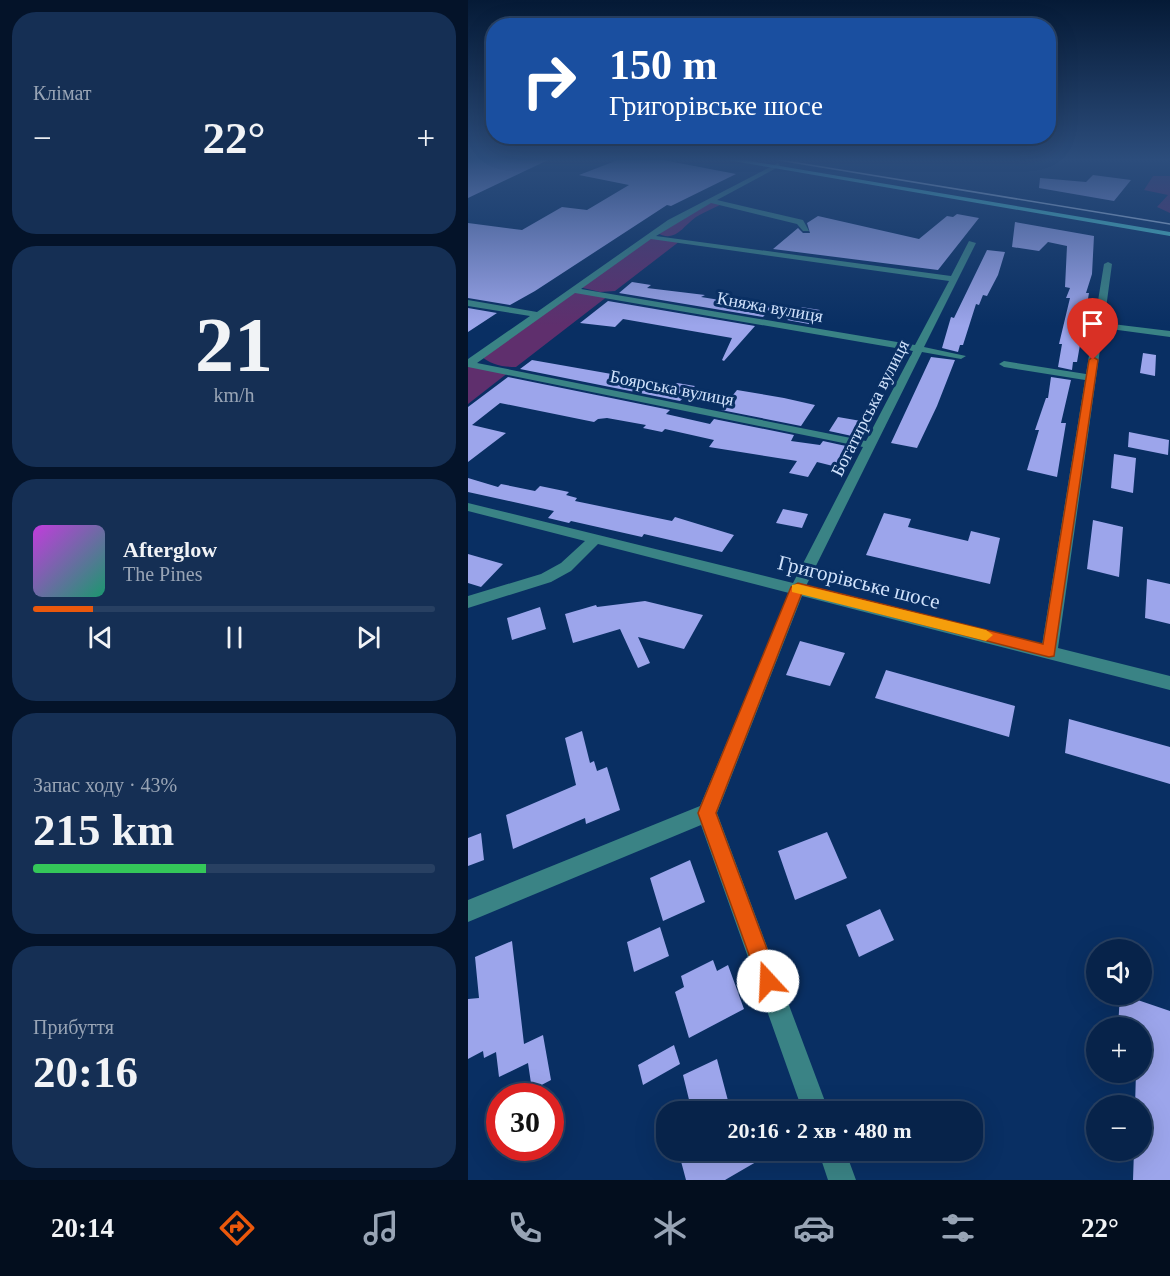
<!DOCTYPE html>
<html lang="uk">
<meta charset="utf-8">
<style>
:root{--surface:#07234a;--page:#152f54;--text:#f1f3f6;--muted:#98a4b5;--line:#284062;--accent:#ea580c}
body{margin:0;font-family:"Times New Roman",serif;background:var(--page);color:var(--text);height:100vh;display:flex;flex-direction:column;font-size:22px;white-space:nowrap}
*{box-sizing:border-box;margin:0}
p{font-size:20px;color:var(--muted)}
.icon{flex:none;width:33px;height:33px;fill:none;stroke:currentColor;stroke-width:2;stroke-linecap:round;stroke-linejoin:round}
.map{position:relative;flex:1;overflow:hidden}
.details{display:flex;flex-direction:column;gap:12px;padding:12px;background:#041329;width:468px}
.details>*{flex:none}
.guide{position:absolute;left:18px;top:18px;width:570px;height:126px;border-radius:24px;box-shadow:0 6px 24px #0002,0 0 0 2px var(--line);background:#1a4fa0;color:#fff;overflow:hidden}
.buttons{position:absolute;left:618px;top:939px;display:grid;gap:12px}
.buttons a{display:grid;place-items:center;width:66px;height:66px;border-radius:50%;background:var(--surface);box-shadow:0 6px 24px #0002,0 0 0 2px var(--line);font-size:30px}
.speed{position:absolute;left:18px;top:1083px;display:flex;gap:12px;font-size:30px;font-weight:700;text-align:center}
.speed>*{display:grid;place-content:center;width:78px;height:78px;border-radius:50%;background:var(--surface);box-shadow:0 6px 24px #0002,0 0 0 2px var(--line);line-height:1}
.speed .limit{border:9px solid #d22;background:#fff;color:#111}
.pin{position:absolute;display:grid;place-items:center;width:51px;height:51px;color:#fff;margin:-62px -26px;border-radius:50% 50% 50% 0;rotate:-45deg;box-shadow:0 0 6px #0007}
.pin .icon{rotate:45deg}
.me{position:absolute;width:66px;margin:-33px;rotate:340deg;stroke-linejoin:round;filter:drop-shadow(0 0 4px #0008)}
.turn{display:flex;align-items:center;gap:21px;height:126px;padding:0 24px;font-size:27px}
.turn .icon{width:78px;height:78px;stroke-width:2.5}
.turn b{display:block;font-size:42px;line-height:51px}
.big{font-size:45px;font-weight:600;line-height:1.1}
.details .tile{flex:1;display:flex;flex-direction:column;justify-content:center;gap:9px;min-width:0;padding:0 21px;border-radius:24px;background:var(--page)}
.details .dial{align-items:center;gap:0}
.dial b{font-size:78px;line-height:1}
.song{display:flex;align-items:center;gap:18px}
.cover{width:72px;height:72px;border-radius:9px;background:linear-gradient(135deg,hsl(290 70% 55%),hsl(160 70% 35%))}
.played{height:6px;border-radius:3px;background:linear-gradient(90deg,var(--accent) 15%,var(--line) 15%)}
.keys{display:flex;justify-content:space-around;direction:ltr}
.heat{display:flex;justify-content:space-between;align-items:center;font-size:33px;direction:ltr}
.charge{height:9px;border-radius:4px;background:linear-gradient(90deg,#34c759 43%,var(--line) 0)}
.trip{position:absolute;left:188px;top:1101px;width:327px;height:60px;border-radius:24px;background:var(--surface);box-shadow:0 6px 24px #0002,0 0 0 2px var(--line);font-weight:600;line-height:60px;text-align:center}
.tabs{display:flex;height:96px;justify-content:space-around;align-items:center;background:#030e1e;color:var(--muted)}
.tabs .icon{width:42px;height:42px}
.tabs .selected{color:var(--accent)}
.tabs b{font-size:27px;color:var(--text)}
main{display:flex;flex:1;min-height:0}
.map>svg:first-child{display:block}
.green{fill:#5f2f6d}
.building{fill:#9ca5eb}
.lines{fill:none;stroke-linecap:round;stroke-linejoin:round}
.minor{fill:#3a8385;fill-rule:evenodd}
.major{fill:#51cfd2;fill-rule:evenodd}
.tram{stroke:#b9ceeb;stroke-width:1.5}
.route{fill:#ea580c;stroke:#983908;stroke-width:1.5}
.slow{fill:#f59e0b}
.labels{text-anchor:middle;stroke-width:6;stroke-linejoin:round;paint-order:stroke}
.far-street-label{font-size:18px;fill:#d0e2fc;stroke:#092f63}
.street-label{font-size:21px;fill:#d0e2fc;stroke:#092f63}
</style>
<main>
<section class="details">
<div class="tile"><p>Клімат</p>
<div class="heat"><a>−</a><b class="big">22°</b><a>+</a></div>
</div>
<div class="tile dial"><b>21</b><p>km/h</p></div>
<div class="tile">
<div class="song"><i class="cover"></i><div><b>Afterglow</b><p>The Pines</p></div></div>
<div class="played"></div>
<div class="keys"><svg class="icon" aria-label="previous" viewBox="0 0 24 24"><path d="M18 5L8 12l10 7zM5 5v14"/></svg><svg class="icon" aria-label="pause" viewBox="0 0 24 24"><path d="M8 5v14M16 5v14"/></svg><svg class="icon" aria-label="next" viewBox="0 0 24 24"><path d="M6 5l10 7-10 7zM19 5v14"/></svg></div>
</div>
<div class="tile"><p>Запас ходу · 43%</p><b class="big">215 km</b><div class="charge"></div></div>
<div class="tile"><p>Прибуття</p><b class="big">20:16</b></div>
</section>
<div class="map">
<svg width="702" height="1180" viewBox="0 0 702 1180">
<rect width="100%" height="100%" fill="#092f63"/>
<!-- green -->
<path class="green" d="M 685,176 L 702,176 L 702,213 L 689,207 L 700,195 L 676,190 Z
M 242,201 L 254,204 C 246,208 236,212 228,217 C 214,227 207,244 188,232 Z
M 190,238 L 212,241 L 147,291 L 132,292 L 111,287 L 177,240 Z
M 106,290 L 140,296 L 48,367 C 35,367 22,365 12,355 Z
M 0,364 L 41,372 L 0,404 Z"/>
<!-- building -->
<path class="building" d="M 0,160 L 80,160 L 0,198 Z
M 150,160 L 195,160 L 268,174 L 203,206 L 199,205 L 67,291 L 42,305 L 0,298 L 0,223 L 54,230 L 94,207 L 119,210 L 161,185 L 111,175 Z
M 625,175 L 663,180 L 646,201 L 571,188 L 572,178 L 618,182 Z
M 489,214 L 511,218 L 470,270 L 305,249 L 330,228 L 335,233 L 342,233 L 339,223 L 350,216 L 451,239 L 479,216 L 485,217 Z
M 547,222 L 626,236 L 624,274 L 618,293 L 621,293 L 609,362 L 605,362 L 604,370 L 590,367 L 594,344 L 591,344 L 602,298 L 598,298 L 602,288 L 597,287 L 599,246 L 580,242 L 571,251 L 544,247 Z
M 519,250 L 537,252 L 530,275 L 519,296 L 515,295 L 511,305 L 508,304 L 495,345 L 492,345 L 490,352 L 474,348 L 483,317 L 486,318 Z
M 164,282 L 183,285 L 179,288 L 237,295 L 233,297 L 303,308 L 295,317 L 151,293 Z
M 140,301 L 287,326 L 256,361 L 254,360 L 264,338 L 155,319 L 147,327 L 112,323 Z
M 333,307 L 352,310 L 341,324 L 319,320 Z
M 0,308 L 29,313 L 0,332 Z
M 675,353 L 688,355 L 687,376 L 672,373 Z
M 463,357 L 487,360 L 469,406 L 449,448 L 423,443 Z
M 64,360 L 206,385 L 209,383 L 227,386 L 212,401 L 52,369 Z
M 40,377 L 202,410 L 198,414 L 242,424 L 246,419 L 326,435 L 323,441 L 352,445 L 355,441 L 378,446 L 375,451 L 378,452 L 369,467 L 349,462 L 340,477 L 321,473 L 329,461 L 241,447 L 246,440 L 197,429 L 194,432 L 175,428 L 178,425 L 139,418 L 130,419 L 126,422 L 32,403 L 4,425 L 38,433 L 0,462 L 0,407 Z
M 583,377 L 603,380 L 593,423 L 598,423 L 589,477 L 559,470 L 571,430 L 567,430 L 578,398 L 580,398 Z
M 269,390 L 316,398 L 347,405 L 333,426 L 253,410 Z
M 370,417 L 393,421 L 384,436 L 361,431 Z
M 661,432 L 701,440 L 700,455 L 660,447 Z
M 646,454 L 668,458 L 665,493 L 643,488 Z
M 0,478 L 30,487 L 33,484 L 67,491 L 72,486 L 101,492 L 98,495 L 109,498 L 107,501 L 204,521 L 207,517 L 266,535 L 254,552 L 176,534 L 174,537 L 103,521 L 101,523 L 80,518 L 86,511 L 0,492 Z
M 315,509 L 340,514 L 334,528 L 308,523 Z
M 416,513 L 443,519 L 440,527 L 500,541 L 503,531 L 532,538 L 522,584 L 398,555 Z
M 625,520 L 655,527 L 651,577 L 619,569 Z
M 0,554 L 35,564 L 13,587 L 0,583 Z
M 679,579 L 702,584 L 702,624 L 677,618 Z
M 177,601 L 235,615 L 216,649 L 170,637 L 182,663 L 170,668 L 152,629 L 105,643 L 97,614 L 128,605 L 129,607 Z
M 72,607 L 78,629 L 44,640 L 39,618 Z
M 332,641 L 377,653 L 362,686 L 318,675 Z
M 418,670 L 547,706 L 541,737 L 407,698 Z
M 601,719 L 702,747 L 702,784 L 597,753 Z
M 114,731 L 122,763 L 126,761 L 129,771 L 139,767 L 152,810 L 118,824 L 117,818 L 45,849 L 38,815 L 108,785 L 97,738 Z
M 359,832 L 379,878 L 327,900 L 310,851 Z
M 13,833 L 16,860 L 0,866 L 0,838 Z
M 222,860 L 237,902 L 195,921 L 182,878 Z
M 412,909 L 426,940 L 391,957 L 378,925 Z
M 192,927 L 201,956 L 166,972 L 159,942 Z
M 44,941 L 56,1044 L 75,1035 L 83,1080 L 64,1090 L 60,1063 L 31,1077 L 28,1052 L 16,1058 L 15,1051 L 0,1059 L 0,999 L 11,998 L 7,957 Z
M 245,960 L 249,971 L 260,965 L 276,1009 L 221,1038 L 207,992 L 216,987 L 213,976 Z
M 652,994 L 702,1011 L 702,1180 L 665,1180 L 666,1150 L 674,1150 L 674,1106 L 667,1106 L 668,1072 L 674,1072 L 674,1028 L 650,1028 Z
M 206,1045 L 212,1064 L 175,1085 L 170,1065 Z
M 249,1059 L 263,1112 L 224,1112 L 215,1075 Z
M 210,1150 L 284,1150 L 288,1162 L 257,1180 L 218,1180 Z"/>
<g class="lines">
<!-- minor -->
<path class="minor" d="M 310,163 L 312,166 L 249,200 L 335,220 L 341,231 L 335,231 L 329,224 L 243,203 L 188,236 L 483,276 L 501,241 L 508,243 L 456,347 L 498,356 L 493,359 L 454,352 L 338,586 L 574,645 L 617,380 L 536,367 L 531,364 L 536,361 L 618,374 L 636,264 L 640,262 L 644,264 L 636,323 L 702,331 L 702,337 L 635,328 L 590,648 L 702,676 L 702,690 L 334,596 L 249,813 L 361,1112 L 335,1112 L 233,825 L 0,922 L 0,900 L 232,806 L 321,593 L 130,544 L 103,571 L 83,582 L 0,608 L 0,596 L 73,574 L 93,563 L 117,541 L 0,511 L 0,503 L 325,583 L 395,447 L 0,367 L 0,359 L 62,316 L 0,306 L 0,300 L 69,312 L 200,220 ZM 183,239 L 481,281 L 447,345 L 113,289 ZM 107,293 L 445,351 L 398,441 L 9,363 Z
M 350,1150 L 377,1150 L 388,1180 L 360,1180 Z"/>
<!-- major -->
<path class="major" d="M 259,160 L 276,160 L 702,232 L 702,236 Z"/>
<!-- tram -->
<path class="tram" d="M 311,160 L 702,224"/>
</g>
<!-- sky -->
<linearGradient id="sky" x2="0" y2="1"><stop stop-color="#051a36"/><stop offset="0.49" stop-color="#2c4d7c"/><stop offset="1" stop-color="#2c4d7c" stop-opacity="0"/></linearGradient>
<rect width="702" height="326" fill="url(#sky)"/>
<!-- route -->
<path class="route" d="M 625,357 L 630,360 L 586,656 L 581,657 L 334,593 L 248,813 L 311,981 L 308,988 L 300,992 L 293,988 L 230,813 L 323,587 L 330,583 L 575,644 L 621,360 Z"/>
<!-- slow -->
<path class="slow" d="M 329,584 L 518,630 L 525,635 L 518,641 L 324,592 L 324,585 Z"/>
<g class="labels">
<!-- far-street labels -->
<g class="far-street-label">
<text transform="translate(302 307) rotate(10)" y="6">Княжа вулиця</text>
<text transform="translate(204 388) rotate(11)" y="6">Боярська вулиця</text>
<text transform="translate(402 408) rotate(-63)" y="6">Богатирська вулиця</text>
</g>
<!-- street labels -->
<g class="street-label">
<text transform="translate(391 582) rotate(14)" y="7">Григорівське шосе</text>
</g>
</g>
</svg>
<div class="buttons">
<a><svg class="icon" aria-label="sound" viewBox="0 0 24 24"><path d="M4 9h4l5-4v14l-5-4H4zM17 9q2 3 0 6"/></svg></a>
<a>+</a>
<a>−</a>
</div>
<div class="speed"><div class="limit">30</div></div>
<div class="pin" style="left:625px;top:360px;background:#d93025"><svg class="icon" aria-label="arrive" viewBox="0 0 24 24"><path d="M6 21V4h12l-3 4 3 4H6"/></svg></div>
<svg class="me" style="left:300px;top:981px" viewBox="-20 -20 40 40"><circle r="19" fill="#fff"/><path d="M0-13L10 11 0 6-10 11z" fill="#ea580c"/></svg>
<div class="trip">20:16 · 2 хв · 480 m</div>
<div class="guide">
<div class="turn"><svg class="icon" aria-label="right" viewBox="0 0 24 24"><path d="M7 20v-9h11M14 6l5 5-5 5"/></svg><div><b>150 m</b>Григорівське шосе</div></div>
</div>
</div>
</main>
<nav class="tabs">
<b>20:14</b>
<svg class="icon selected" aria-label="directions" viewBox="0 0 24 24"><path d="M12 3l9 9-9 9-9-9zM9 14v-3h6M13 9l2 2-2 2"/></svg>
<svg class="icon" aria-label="music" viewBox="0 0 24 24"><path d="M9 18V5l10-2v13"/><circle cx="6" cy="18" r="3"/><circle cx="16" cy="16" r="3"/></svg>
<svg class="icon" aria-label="phone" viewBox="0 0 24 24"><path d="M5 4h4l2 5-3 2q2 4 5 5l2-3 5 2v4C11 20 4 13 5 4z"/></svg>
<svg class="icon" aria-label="climate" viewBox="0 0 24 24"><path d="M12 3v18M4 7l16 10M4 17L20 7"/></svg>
<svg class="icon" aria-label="car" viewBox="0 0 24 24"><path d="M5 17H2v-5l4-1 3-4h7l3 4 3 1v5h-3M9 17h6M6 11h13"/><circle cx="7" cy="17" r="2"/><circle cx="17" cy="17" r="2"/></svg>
<svg class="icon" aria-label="filters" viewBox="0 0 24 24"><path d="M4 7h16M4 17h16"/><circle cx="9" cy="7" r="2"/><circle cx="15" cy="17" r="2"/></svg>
<b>22°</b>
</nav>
